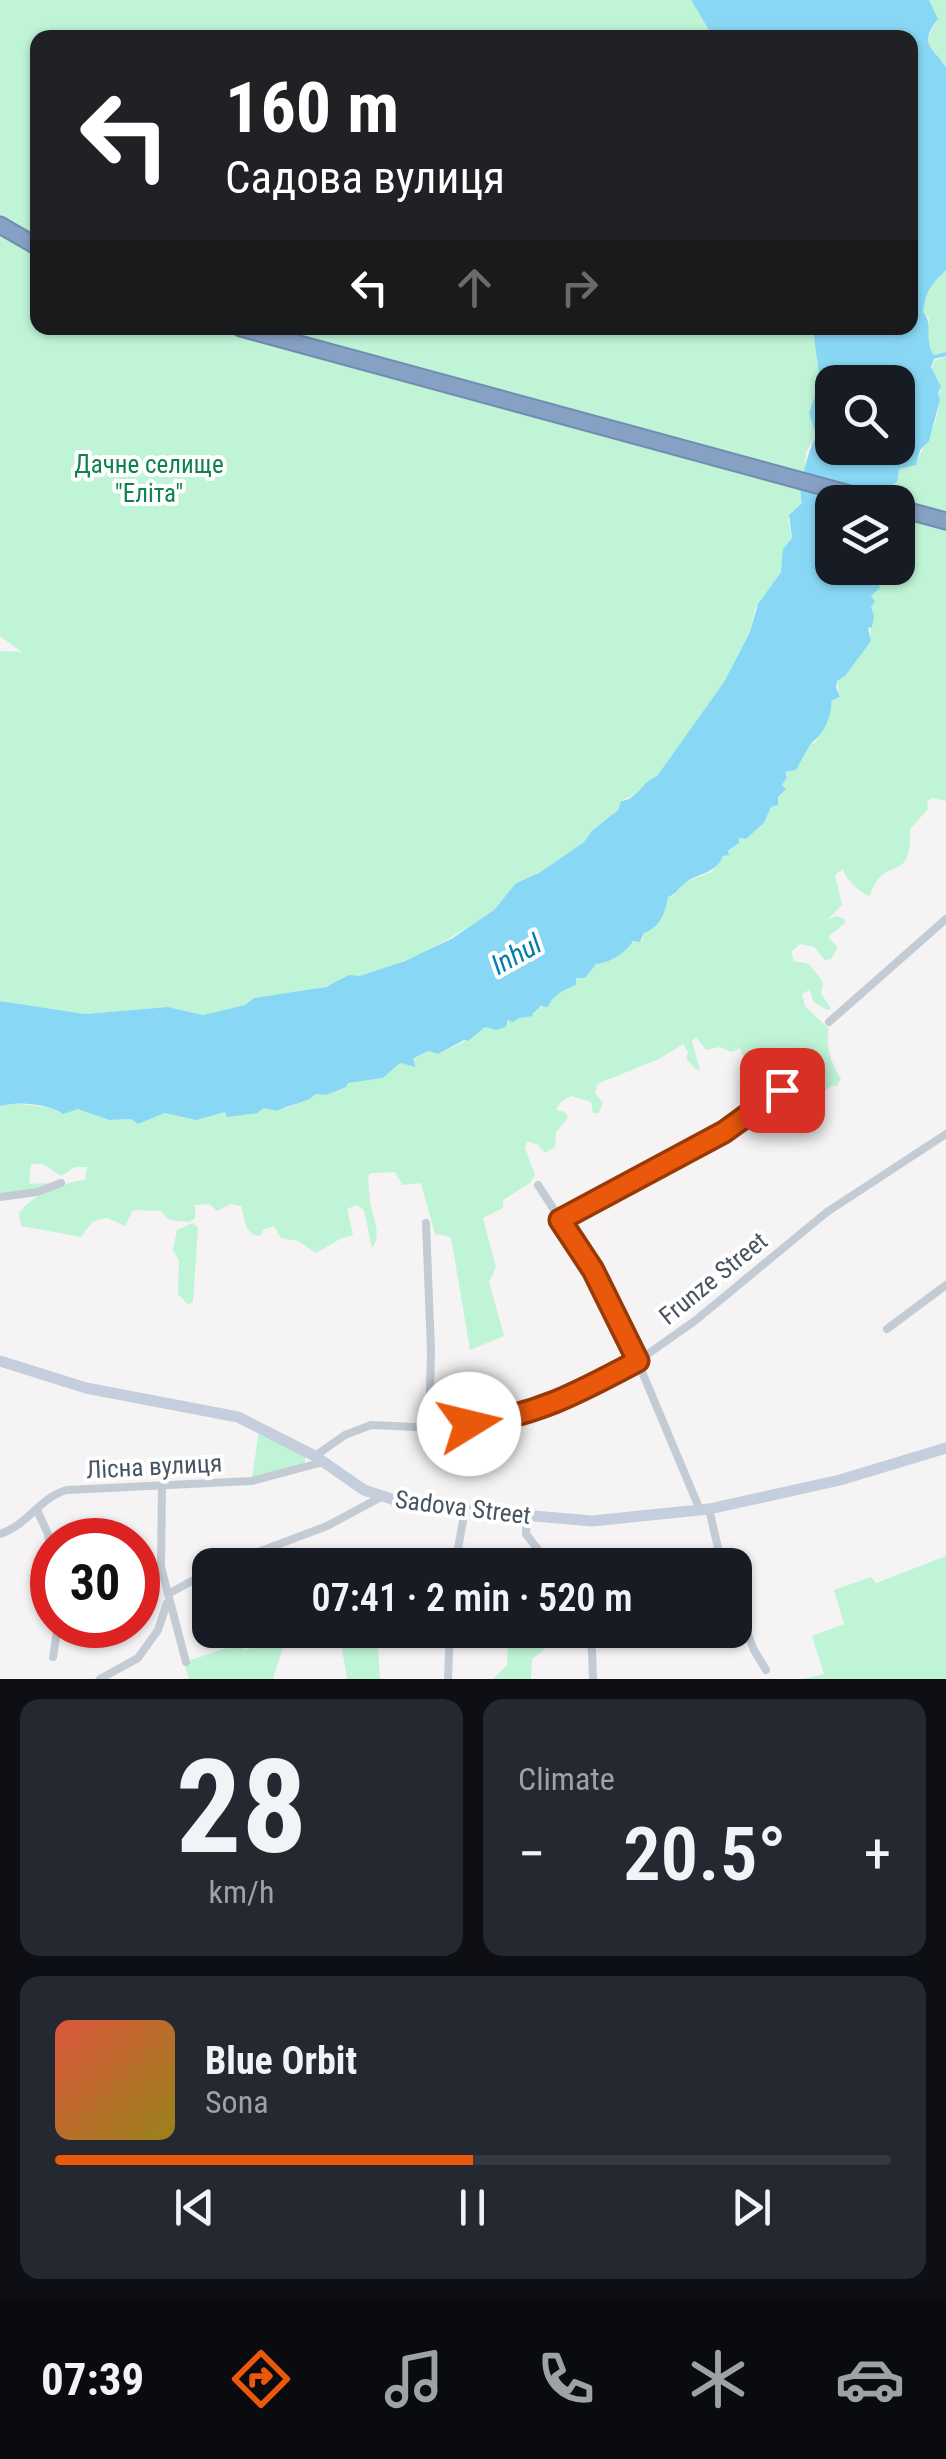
<!DOCTYPE html>
<meta charset="utf-8">
<style>
:root{--surface:#171b24;--page:#242831;--text:#f1f3f6;--muted:#9ea1a6;--line:#363941;--accent:#ea580c}
body{margin:0;font-family:"Roboto Condensed",sans-serif;background:var(--page);color:var(--text);height:100vh;display:flex;flex-direction:column;font-size:38px;white-space:nowrap}
*{box-sizing:border-box;margin:0}
p{font-size:32px;color:var(--muted)}
.icon{flex:none;width:55px;height:55px;fill:none;stroke:currentColor;stroke-width:2;stroke-linecap:round;stroke-linejoin:round}
.map{position:relative;height:1679px;overflow:hidden}
.panel{display:flex;flex-direction:column;gap:20px;padding:20px;background:#0d0f14;flex:1}
.panel>*{flex:none}
.guide{position:absolute;left:30px;top:30px;width:888px;height:305px;border-radius:20px;box-shadow:0 2px 8px #0004;background:#202124;color:#fff;overflow:hidden}
.fabs{position:absolute;left:815px;top:365px;display:grid;gap:20px}
.fabs a{display:grid;place-items:center;width:100px;height:100px;border-radius:20px;background:var(--surface);box-shadow:0 2px 8px #0004;font-size:50px}
.speed{position:absolute;left:30px;top:1518px;display:flex;gap:20px;font-size:50px;font-weight:700;text-align:center}
.speed>*{display:grid;place-content:center;width:130px;height:130px;border-radius:50%;background:var(--surface);box-shadow:0 2px 8px #0004;line-height:1}
.speed .limit{border:15px solid #d22;background:#fff;color:#111}
.pin{position:absolute;display:grid;place-items:center;width:85px;height:85px;color:#fff;margin:-42px;border-radius:20px;box-shadow:0 5px 15px #0006}
.me{position:absolute;width:110px;margin:-55px;rotate:81deg;stroke-linejoin:round;filter:drop-shadow(0 0 8px #0008)}
.turn{display:flex;align-items:center;gap:35px;height:210px;padding:0 30px;font-size:45px}
.turn .icon{width:130px;height:130px;stroke-width:2.5}
.turn b{display:block;font-size:70px;line-height:85px}
.lanes{display:flex;align-items:center;height:95px;padding:0 30px;background:#0003;justify-content:center;gap:50px;direction:ltr}
.lanes .off{opacity:.35}
.big{font-size:75px;font-weight:600;line-height:1.1}
.panel .card{flex:1;display:flex;flex-direction:column;justify-content:center;gap:15px;min-width:0;padding:0 35px;border-radius:20px;background:var(--page)}
.panel .dial{align-items:center;gap:0}
.dial b{font-size:130px;line-height:1}
.song{display:flex;align-items:center;gap:30px}
.cover{width:120px;height:120px;border-radius:15px;background:linear-gradient(135deg,hsl(10 70% 55%),hsl(50 70% 35%))}
.played{height:10px;border-radius:5px;background:linear-gradient(90deg,var(--accent) 50%,var(--line) 50%)}
.keys{display:flex;justify-content:space-around;direction:ltr}
.heat{display:flex;justify-content:space-between;align-items:center;font-size:55px;direction:ltr}
.panel .tiles{flex:1;display:grid;gap:20px;grid-template-columns:1fr 1fr}
.card:last-child{grid-column:span 2}
.trip{position:absolute;left:192px;top:1548px;width:560px;height:100px;border-radius:20px;background:var(--surface);box-shadow:0 2px 8px #0004;font-weight:600;line-height:100px;text-align:center}
.tabs{display:flex;height:160px;justify-content:space-around;align-items:center;background:#090b0e;color:var(--muted)}
.tabs .icon{width:70px;height:70px}
.tabs .active{color:var(--accent)}
.tabs b{font-size:45px;color:var(--text)}
.map>svg:first-child{display:block}
.green{fill:#bff4d7}
.water{fill:#88d8f5;fill-rule:evenodd}
.lines{fill:none;stroke-linecap:round;stroke-linejoin:round}
.highway-casing{stroke:#718cb1;stroke-width:19}
.street{stroke:#c3ccd5;stroke-width:8}
.secondary{stroke:#c4cedc;stroke-width:11}
.highway{stroke:#87a1c5;stroke-width:15}
.route-casing{stroke:#983908;stroke-width:25}
.route{stroke:#ea580c;stroke-width:18}
.labels{text-anchor:middle;stroke-width:8;stroke-linejoin:round;paint-order:stroke}
.park-label{font-size:25px;fill:#0f824f;stroke:#fff}
.street-label{font-size:25px;fill:#485462;stroke:#fff}
.water-label{font-size:28px;font-style:italic;fill:#027eac;stroke:#fff}
</style>
<div class="map">
<svg width="946" height="1679" viewBox="0 0 946 1679">
<rect width="100%" height="100%" fill="#f5f3f3"/>
<!-- green -->
<path class="green" d="M 0,0 L 691,0 L 713,37 L 38,38 L 37,244 L 0,221 Z
M 929,0 L 946,0 L 946,68 C 935,47 919,48 937,21 Z
M 0,231 L 37,252 L 38,328 L 225,328 L 801,486 L 802,503 L 798,510 L 793,510 L 788,519 L 792,538 L 785,546 L 781,572 L 755,609 L 749,634 L 724,682 L 657,776 L 653,777 L 640,793 L 622,800 L 618,809 L 584,842 L 539,873 L 516,883 L 494,910 L 476,923 L 425,952 L 379,971 L 309,991 L 254,998 L 245,1005 L 203,1015 L 168,1007 L 85,1014 L 0,1001 L 0,651 L 22,652 L 0,636 Z
M 946,270 L 946,352 L 934,355 L 929,348 L 926,336 L 929,318 L 923,312 C 927,289 930,286 946,270 Z
M 291,328 L 815,328 L 812,332 L 819,358 L 820,380 L 809,413 L 816,435 L 806,452 L 804,475 L 292,337 Z
M 946,356 L 946,514 L 891,497 L 890,488 L 895,484 L 899,469 L 916,465 C 924,443 943,418 938,394 L 941,390 L 932,372 L 933,362 Z
M 898,513 L 946,528 L 946,801 L 932,798 L 927,802 L 928,809 L 910,829 C 912,888 884,851 870,896 C 861,894 844,878 843,869 L 835,875 L 842,905 L 827,920 L 836,916 L 845,919 L 845,923 L 828,937 L 838,948 L 831,959 L 825,960 L 814,947 L 800,944 L 791,952 L 794,961 L 809,964 L 823,982 L 821,993 L 831,1009 L 827,1010 L 814,1002 L 809,990 L 802,994 L 805,1006 L 829,1029 C 825,1043 831,1066 841,1078 L 837,1086 L 831,1086 L 804,1107 L 808,1119 L 803,1121 L 783,1096 L 771,1104 L 761,1081 L 756,1083 L 750,1079 L 750,1071 L 740,1048 L 731,1052 L 720,1047 L 706,1050 L 696,1037 L 692,1041 L 700,1070 L 695,1069 L 686,1058 L 688,1052 L 683,1044 L 659,1059 L 597,1084 L 595,1093 L 603,1103 L 599,1113 L 593,1113 L 591,1102 L 571,1096 L 561,1102 L 556,1110 L 565,1112 L 568,1118 L 556,1132 L 555,1147 L 545,1153 L 538,1145 L 527,1141 L 525,1148 L 535,1175 L 530,1183 L 503,1200 L 503,1208 L 483,1218 L 496,1267 L 489,1282 L 504,1336 L 470,1350 L 451,1237 L 435,1234 L 421,1183 L 403,1185 L 395,1172 L 371,1173 L 368,1176 C 369,1184 369,1193 370,1201 C 372,1217 383,1234 372,1248 L 364,1210 L 356,1205 L 347,1209 L 353,1235 L 340,1239 L 316,1253 L 298,1241 L 281,1238 L 274,1226 L 264,1229 L 260,1236 C 242,1233 246,1219 241,1206 L 231,1204 L 217,1211 L 209,1204 L 195,1205 L 195,1218 L 189,1222 L 169,1220 L 161,1211 L 133,1210 L 125,1226 L 107,1218 L 93,1221 L 81,1237 L 21,1226 L 19,1213 C 32,1195 63,1182 85,1180 L 87,1167 L 75,1167 L 61,1176 C 51,1171 44,1160 31,1165 L 29,1184 L 46,1183 L 47,1186 L 17,1194 L 0,1193 L 0,1106 L 9,1103 L 48,1107 L 61,1113 L 78,1109 L 108,1120 L 131,1119 L 138,1124 L 165,1113 L 201,1119 L 203,1116 L 225,1112 L 227,1117 L 256,1113 L 264,1108 L 277,1111 C 291,1104 304,1105 316,1094 L 326,1095 L 348,1083 L 383,1078 L 400,1063 L 417,1067 L 413,1060 L 428,1051 L 438,1054 L 466,1041 L 484,1027 L 496,1030 L 506,1027 L 509,1020 C 528,1020 532,1008 550,1004 L 550,1000 L 576,978 L 585,978 L 596,964 C 610,964 624,952 634,941 L 642,941 L 644,933 C 662,928 662,913 668,897 L 673,896 L 685,882 L 712,872 L 723,856 L 739,843 L 739,838 L 746,839 L 764,823 L 771,807 L 778,805 L 778,797 L 786,789 L 782,785 L 787,777 L 785,772 L 796,770 L 811,743 L 815,743 L 828,720 L 831,701 L 840,698 L 837,681 L 870,643 L 871,596 L 878,590 L 877,568 L 898,568 Z
M 193,1223 L 198,1228 L 193,1302 L 188,1305 L 178,1294 L 179,1261 L 173,1250 L 177,1230 Z
M 259,1430 L 305,1457 L 305,1462 L 301,1466 L 252,1478 Z
M 946,1556 L 946,1679 L 803,1679 L 824,1674 L 812,1636 L 844,1624 L 834,1590 L 871,1577 L 876,1583 Z
M 339,1630 L 377,1630 L 380,1679 L 347,1679 Z
M 504,1630 L 543,1630 L 548,1638 L 546,1648 L 532,1659 L 531,1679 L 493,1679 L 507,1665 L 508,1639 Z
M 286,1638 L 273,1679 L 189,1679 L 184,1663 L 188,1661 L 240,1643 L 244,1650 Z"/>
<!-- water -->
<path class="water" d="M 691,0 L 929,0 L 938,19 C 917,46 935,48 946,68 L 946,270 C 930,286 927,289 923,312 C 934,322 923,340 934,355 L 946,352 L 946,356 L 934,359 L 931,367 L 941,387 L 938,393 L 940,400 L 929,441 L 920,450 L 916,465 L 899,469 L 897,482 L 890,487 L 893,493 L 889,502 L 832,502 L 832,568 L 877,568 L 876,576 L 880,588 L 871,596 L 875,601 L 871,607 L 874,616 L 872,627 L 868,628 L 871,641 L 845,676 L 837,681 L 836,687 L 840,697 L 831,701 C 833,715 822,737 811,743 L 796,770 L 785,772 L 787,777 L 782,785 L 786,789 L 778,797 L 778,805 L 771,807 L 764,823 L 746,839 L 739,838 L 739,843 L 728,851 L 729,855 L 723,856 C 715,874 699,873 686,882 C 678,888 677,894 668,897 C 665,913 660,928 644,933 L 640,942 L 633,941 C 627,952 608,964 596,964 L 585,978 L 576,978 L 576,985 C 564,990 553,994 548,1007 L 541,1006 L 532,1014 L 533,1016 L 519,1018 L 513,1022 L 508,1020 L 506,1027 L 496,1030 L 485,1027 L 468,1041 L 464,1040 L 438,1054 L 428,1051 L 413,1059 L 416,1067 L 400,1063 L 383,1078 L 348,1083 L 346,1087 L 326,1095 L 316,1094 C 304,1105 291,1103 277,1111 L 264,1108 L 257,1113 L 227,1117 L 225,1112 L 196,1120 L 165,1113 L 138,1124 L 131,1119 L 109,1120 L 78,1109 L 63,1114 C 49,1103 14,1101 0,1106 L 0,1001 L 85,1014 L 168,1007 L 203,1015 L 245,1005 L 254,998 L 326,987 L 349,975 L 360,976 L 405,961 L 453,938 L 494,910 L 516,883 L 539,873 L 584,842 L 592,831 L 618,810 L 621,801 C 638,800 643,780 657,776 L 724,682 L 749,634 L 758,604 L 781,572 L 783,549 L 792,538 L 789,515 L 802,503 C 797,486 809,451 816,435 L 809,413 L 820,380 L 813,330 L 910,328 L 910,38 L 713,37 ZM 832,382 L 898,382 L 898,448 L 832,448 Z"/>
<g class="lines">
<defs>
<path id="highway" d="M 0,225 L 38,247
M 241,328 L 879,502
M 898,508 L 946,521"/>
</defs>
<!-- highway casing -->
<use href="#highway" class="highway-casing"/>
<!-- street -->
<path class="street" d="M 829,1022 L 946,919
M 538,1185 L 593,1270 L 635,1355 L 700,1510
M 0,1197 L 37,1192 L 61,1183
M 560,1220 L 724,1132 L 782,1090
M 426,1223 L 431,1351 L 429,1428
M 887,1329 L 946,1285
M 315,1456 L 345,1435 L 371,1425 L 437,1428 L 502,1420 L 557,1403 L 638,1361 L 696,1320 L 827,1212 L 946,1134
M 162,1485 L 161,1567 L 186,1662
M 709,1509 L 722,1565
M 37,1510 L 48,1534 L 52,1557
M 527,1515 L 526,1534 L 550,1565
M 0,1534 C 28,1525 40,1497 67,1490 L 252,1481 L 323,1462
M 224,1565 L 327,1526 L 381,1497
M 455,1565 L 465,1510
M 168,1594 L 210,1571
M 735,1602 L 754,1650 L 766,1670
M 587,1630 L 592,1651 L 593,1679
M 53,1657 L 58,1625
M 100,1679 L 138,1658 L 158,1630 L 167,1603
M 448,1679 L 450,1630"/>
<!-- secondary -->
<path class="secondary" d="M 0,1361 L 86,1388 L 238,1417 L 315,1456 L 364,1490 L 398,1501 L 465,1510 L 592,1521 L 709,1509 L 840,1480 L 946,1448"/>
<!-- highway -->
<use href="#highway" class="highway"/>
</g>
<g class="lines">
<defs>
<path id="route" d="M 469,1424 C 536,1416 580,1392 638,1361 L 593,1270 L 560,1220 L 724,1132 L 782,1090"/>
</defs>
<!-- route casing -->
<use href="#route" class="route-casing"/>
<!-- route -->
<use href="#route" class="route"/>
</g>
<g class="labels">
<!-- park labels -->
<g class="park-label">
<text x="149" y="473">Дачне селище<tspan x="149" dy="29">"Еліта"</tspan></text>
</g>
<!-- street labels -->
<g class="street-label">
<text transform="translate(713 1278) rotate(-39)" y="9">Frunze Street</text>
<text transform="translate(154 1466) rotate(-3)" y="9">Лісна вулиця</text>
<text transform="translate(463 1507) rotate(7)" y="9">Sadova Street</text>
</g>
<!-- water labels -->
<g class="water-label">
<text transform="translate(516 954) rotate(-29)" y="10">Inhul</text>
</g>
</g>
</svg>
<div class="fabs">
<a><svg class="icon" aria-label="search" viewBox="0 0 24 24"><circle cx="10" cy="10" r="6"/><path d="M15 15l6 6"/></svg></a>
<a><svg class="icon" aria-label="layers" viewBox="0 0 24 24"><path d="M12 4l9 5-9 5-9-5zM3 14l9 5 9-5"/></svg></a>
</div>
<div class="speed"><div class="limit">30</div></div>
<div class="pin" style="left:782px;top:1090px;background:#d93025"><svg class="icon" aria-label="arrive" viewBox="0 0 24 24"><path d="M6 21V4h12l-3 4 3 4H6"/></svg></div>
<svg class="me" style="left:469px;top:1424px" viewBox="-20 -20 40 40"><circle r="19" fill="#fff"/><path d="M0-13L10 11 0 6-10 11z" fill="#ea580c"/></svg>
<div class="trip">07:41 · 2 min · 520 m</div>
<div class="guide">
<div class="turn"><svg class="icon" aria-label="left" viewBox="0 0 24 24"><path d="M17 20v-9H6M10 6l-5 5 5 5"/></svg><div><b>160 m</b>Садова вулиця</div></div>
<div class="lanes"><svg class="icon" aria-label="left" viewBox="0 0 24 24"><path d="M17 20v-9H6M10 6l-5 5 5 5"/></svg><svg class="icon off" aria-label="ahead" viewBox="0 0 24 24"><path d="M12 20V5M6 11l6-6 6 6"/></svg><svg class="icon off" aria-label="right" viewBox="0 0 24 24"><path d="M7 20v-9h11M14 6l5 5-5 5"/></svg></div>
</div>
</div>
<section class="panel">
<div class="tiles">
<div class="card dial"><b>28</b><p>km/h</p></div>
<div class="card"><p>Climate</p>
<div class="heat"><a>−</a><b class="big">20.5°</b><a>+</a></div>
</div>
<div class="card">
<div class="song"><i class="cover"></i><div><b>Blue Orbit</b><p>Sona</p></div></div>
<div class="played"></div>
<div class="keys"><svg class="icon" aria-label="previous" viewBox="0 0 24 24"><path d="M18 5L8 12l10 7zM5 5v14"/></svg><svg class="icon" aria-label="pause" viewBox="0 0 24 24"><path d="M8 5v14M16 5v14"/></svg><svg class="icon" aria-label="next" viewBox="0 0 24 24"><path d="M6 5l10 7-10 7zM19 5v14"/></svg></div>
</div>
</div>
</section>
<nav class="tabs">
<b>07:39</b>
<svg class="icon active" aria-label="directions" viewBox="0 0 24 24"><path d="M12 3l9 9-9 9-9-9zM9 14v-3h6M13 9l2 2-2 2"/></svg>
<svg class="icon" aria-label="music" viewBox="0 0 24 24"><path d="M9 18V5l10-2v13"/><circle cx="6" cy="18" r="3"/><circle cx="16" cy="16" r="3"/></svg>
<svg class="icon" aria-label="phone" viewBox="0 0 24 24"><path d="M5 4h4l2 5-3 2q2 4 5 5l2-3 5 2v4C11 20 4 13 5 4z"/></svg>
<svg class="icon" aria-label="climate" viewBox="0 0 24 24"><path d="M12 3v18M4 7l16 10M4 17L20 7"/></svg>
<svg class="icon" aria-label="car" viewBox="0 0 24 24"><path d="M5 17H2v-5l4-1 3-4h7l3 4 3 1v5h-3M9 17h6M6 11h13"/><circle cx="7" cy="17" r="2"/><circle cx="17" cy="17" r="2"/></svg>
</nav>
